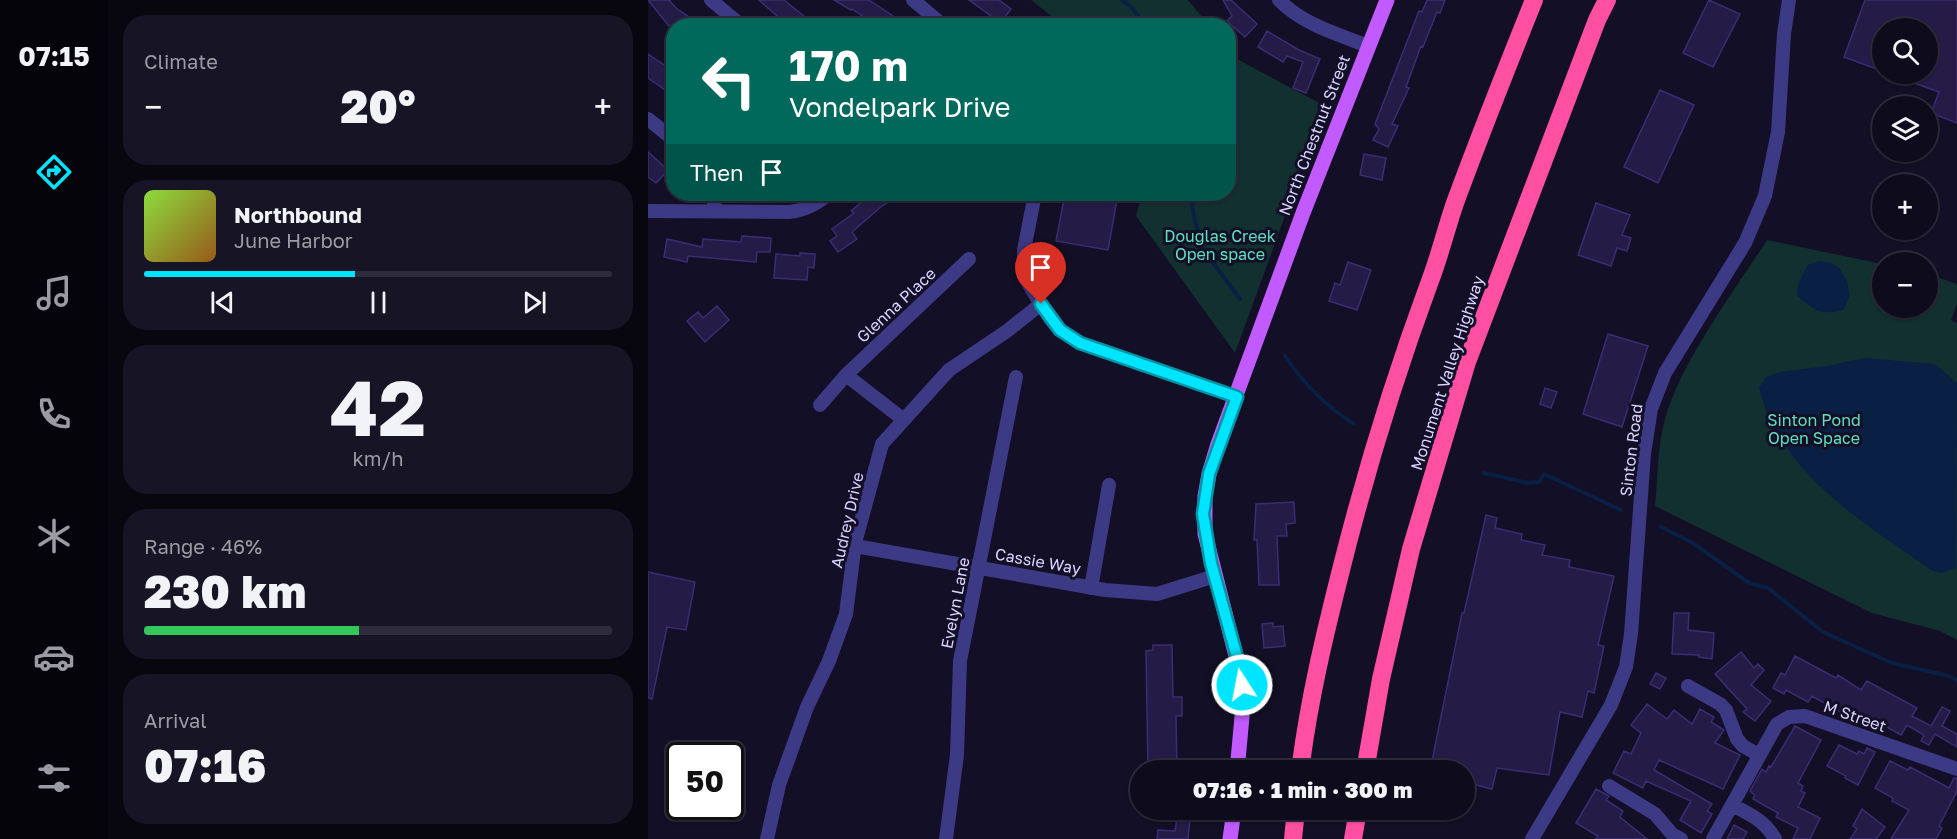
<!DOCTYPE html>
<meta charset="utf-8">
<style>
:root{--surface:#0e0b1c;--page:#171425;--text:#f1f3f6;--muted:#9b9ba3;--line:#2e2b3b;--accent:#00e5ff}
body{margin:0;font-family:"Golos Text",sans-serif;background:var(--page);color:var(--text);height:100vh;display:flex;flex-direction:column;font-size:22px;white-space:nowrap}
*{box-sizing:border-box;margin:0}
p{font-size:20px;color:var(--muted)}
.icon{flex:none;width:33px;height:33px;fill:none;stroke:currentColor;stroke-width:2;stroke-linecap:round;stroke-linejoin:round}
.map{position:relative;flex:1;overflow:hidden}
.panel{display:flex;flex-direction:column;gap:15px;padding:15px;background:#08060f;width:540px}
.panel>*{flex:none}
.top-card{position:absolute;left:18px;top:18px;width:570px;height:183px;border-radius:24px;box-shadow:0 2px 4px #0004,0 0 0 2px var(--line);background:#00695c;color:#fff;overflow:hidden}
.controls{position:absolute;left:1224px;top:18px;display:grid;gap:12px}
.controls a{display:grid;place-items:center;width:66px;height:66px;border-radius:50%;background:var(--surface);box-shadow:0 2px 4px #0004,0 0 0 2px var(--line);font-size:30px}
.speed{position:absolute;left:18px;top:742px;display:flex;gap:12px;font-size:30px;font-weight:700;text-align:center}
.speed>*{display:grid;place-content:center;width:78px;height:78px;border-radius:50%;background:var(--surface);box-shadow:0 2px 4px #0004,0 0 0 2px var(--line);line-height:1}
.speed .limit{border:3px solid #111;border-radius:9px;background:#fff;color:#111}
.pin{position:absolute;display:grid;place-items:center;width:51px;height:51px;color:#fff;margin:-62px -26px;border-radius:50% 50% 50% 0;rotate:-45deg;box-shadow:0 0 6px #0007}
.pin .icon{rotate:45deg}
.me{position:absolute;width:66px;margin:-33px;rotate:349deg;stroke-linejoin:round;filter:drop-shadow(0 0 4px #0008)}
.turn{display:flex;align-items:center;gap:21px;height:126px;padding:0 24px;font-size:27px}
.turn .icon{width:78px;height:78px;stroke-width:2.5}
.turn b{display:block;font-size:42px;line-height:51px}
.then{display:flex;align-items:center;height:57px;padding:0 24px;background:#0003;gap:12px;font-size:22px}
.big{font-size:45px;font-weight:800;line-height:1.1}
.panel .tile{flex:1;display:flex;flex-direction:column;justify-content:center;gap:9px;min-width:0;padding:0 21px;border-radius:24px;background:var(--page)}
.panel .dial{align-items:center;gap:0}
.dial b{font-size:78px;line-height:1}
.song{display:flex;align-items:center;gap:18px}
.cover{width:72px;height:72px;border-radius:9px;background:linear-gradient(135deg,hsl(90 70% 55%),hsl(30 70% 35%))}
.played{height:6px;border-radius:3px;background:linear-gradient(90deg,var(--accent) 45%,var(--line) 45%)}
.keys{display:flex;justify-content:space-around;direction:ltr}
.heat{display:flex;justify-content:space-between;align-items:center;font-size:33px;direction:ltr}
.charge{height:9px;border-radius:4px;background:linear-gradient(90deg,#34c759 46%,var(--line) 0)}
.trip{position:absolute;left:482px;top:760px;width:345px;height:60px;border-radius:30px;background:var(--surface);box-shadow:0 2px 4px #0004,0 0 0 2px var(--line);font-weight:800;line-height:60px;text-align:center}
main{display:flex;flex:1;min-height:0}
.tabs{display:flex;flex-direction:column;width:108px;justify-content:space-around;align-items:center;background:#06040b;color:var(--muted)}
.tabs .icon{width:42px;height:42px}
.tabs .on{color:var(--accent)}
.tabs b{font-size:27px;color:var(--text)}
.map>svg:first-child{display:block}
.green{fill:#12302f}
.water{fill:#0a1f44}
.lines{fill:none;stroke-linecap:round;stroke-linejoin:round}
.stream{stroke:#0a1f44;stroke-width:4}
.building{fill:#241b47;stroke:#3b2d73;stroke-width:1.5}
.minor{stroke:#3d3a85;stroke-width:14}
.major{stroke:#c25bff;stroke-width:15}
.highway{stroke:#ff4fa3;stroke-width:18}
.route-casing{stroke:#0095a6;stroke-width:15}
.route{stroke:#00e5ff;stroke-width:10}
.labels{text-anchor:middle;stroke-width:6;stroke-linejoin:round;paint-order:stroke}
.street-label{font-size:16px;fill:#d9d4ff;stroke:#130f26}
.park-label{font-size:16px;fill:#5fe0c0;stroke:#130f26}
</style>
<main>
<nav class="tabs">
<b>07:15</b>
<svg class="icon on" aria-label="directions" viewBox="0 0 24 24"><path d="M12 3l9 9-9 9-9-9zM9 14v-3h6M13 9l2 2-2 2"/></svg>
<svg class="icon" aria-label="music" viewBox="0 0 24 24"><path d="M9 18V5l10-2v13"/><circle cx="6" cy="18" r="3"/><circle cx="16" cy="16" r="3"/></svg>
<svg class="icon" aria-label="phone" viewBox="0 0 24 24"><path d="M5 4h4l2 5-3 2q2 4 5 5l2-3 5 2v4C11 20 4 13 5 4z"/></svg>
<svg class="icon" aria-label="climate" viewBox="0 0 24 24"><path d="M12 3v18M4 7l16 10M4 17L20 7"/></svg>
<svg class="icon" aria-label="car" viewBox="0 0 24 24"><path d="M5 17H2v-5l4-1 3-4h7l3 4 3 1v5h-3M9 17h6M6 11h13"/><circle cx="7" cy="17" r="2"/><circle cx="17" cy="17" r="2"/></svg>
<svg class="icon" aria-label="filters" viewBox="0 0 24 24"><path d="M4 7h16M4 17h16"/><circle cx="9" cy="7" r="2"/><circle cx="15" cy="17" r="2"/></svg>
</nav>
<section class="panel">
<div class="tile"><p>Climate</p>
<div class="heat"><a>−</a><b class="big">20°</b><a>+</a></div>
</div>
<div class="tile">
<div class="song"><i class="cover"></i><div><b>Northbound</b><p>June Harbor</p></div></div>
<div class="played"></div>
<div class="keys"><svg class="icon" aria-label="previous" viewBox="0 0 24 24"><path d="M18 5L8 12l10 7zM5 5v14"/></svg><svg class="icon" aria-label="pause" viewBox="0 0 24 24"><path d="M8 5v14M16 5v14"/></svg><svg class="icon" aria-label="next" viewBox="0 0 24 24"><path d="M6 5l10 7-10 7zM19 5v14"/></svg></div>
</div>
<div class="tile dial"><b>42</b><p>km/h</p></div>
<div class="tile"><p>Range · 46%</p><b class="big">230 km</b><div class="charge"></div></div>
<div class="tile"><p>Arrival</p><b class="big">07:16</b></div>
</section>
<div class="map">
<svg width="1309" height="839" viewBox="0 0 1309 839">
<rect width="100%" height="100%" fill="#130f26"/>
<!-- green -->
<path class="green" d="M 383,0 L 540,0 L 561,25 L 415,25 Z
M 581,49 L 589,59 L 677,106 L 587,353 L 488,216 L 494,194 L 580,194 Z
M 1119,240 L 1234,264 L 1234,308 L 1280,308 L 1280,274 L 1309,284 L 1309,304 L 1303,320 L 1309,323 L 1309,640 L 1292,631 L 1224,613 L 1007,506 C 1010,478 1009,447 1017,419 C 1034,360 1085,293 1119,240 Z"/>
<!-- water -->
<path class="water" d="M 1171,261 L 1184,263 L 1192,269 L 1199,281 L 1202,296 L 1195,310 C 1173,316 1166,310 1149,296 C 1149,284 1154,275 1160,265 Z
M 1217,358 L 1287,364 L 1309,383 L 1308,568 L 1293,573 L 1283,570 C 1215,522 1132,474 1111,388 L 1118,377 L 1132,372 L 1179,366 Z"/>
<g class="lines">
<!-- stream -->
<path class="stream" d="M 474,0 L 483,7 L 498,26
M 547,194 L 544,205 L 547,221 L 557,252 L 592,299
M 637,356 C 655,383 679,407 706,424
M 836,473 L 880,483 L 891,482 L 896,474 L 973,510
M 1013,527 L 1045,543 L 1101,583 L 1120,588 L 1175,632 L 1244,663 L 1301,676 L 1309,680"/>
</g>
<!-- building -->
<path class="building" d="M 0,0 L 21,0 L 28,8 L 54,26 L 21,26 Z
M 111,0 L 136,0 L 168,26 L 133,26 L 136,22 Z
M 186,0 L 221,0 L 245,16 L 255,26 L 229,26 L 204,9 L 203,10 Z
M 321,0 L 351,0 L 363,9 L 357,17 L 367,26 L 336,26 L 343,16 Z
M 575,0 L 583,0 L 609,24 L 597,37 L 579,21 L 584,16 Z
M 779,0 L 797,0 L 792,13 L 789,12 L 775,47 L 773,46 L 758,87 L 761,88 L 744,124 L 750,126 L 740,147 L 725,140 L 731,129 L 727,124 L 771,11 L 774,12 Z
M 1061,0 L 1092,14 L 1065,67 L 1035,53 Z
M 1217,0 L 1309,0 L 1309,123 L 1283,113 L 1291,92 L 1244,75 L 1280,74 L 1280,28 L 1234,28 L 1234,71 L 1196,57 Z
M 619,31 L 651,50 L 672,59 L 658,93 L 645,88 L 655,62 L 639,56 L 635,62 L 610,47 Z
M 0,54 L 26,72 L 26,96 L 0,78 Z
M 1012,90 L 1046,105 L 1010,183 L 976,167 Z
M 0,152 L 20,170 L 8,183 L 0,177 Z
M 716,154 L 738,158 L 734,180 L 712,175 Z
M 223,194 L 254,194 L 234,206 L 204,232 L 209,239 L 190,252 L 182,241 L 189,236 L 184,229 L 206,213 L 203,211 Z
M 417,194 L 470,194 L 460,250 L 408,241 Z
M 948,203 L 982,215 L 974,235 L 983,238 L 979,251 L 969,248 L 963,266 L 930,255 Z
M 94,236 L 123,238 L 122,252 L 109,252 L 108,262 L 40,256 L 39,262 L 16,257 L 19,239 L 54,247 L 55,239 L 93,242 Z
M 152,253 L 167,254 L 166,268 L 160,267 L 159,280 L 126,278 L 128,254 L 152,256 Z
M 700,262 L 723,270 L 709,310 L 681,301 L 687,283 L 692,285 Z
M 69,306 L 81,320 L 57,342 L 39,321 L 50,312 L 55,318 Z
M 960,334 L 1000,346 L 974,427 L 935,414 Z
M 897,388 L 909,392 L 903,408 L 892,404 Z
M 646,502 L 647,523 L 638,524 L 639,536 L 629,536 L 631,585 L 611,585 L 609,540 L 606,540 L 608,504 Z
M 838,515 L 849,518 L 847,528 L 874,534 L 873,540 L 897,545 L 894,555 L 922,560 L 921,567 L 966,576 L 950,645 L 956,646 L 946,693 L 940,691 L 934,717 L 912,712 L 901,775 L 849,768 L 844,789 L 816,782 L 816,771 L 782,771 L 814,613 L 816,613 Z
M 0,572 L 47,582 L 38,630 L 19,627 L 4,699 L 0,698 Z
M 1026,613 L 1041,613 L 1040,630 L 1066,633 L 1064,659 L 1051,657 L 1051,655 L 1024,654 Z
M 625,623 L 625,627 L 635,626 L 637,646 L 616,648 L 614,624 Z
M 505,645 L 524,645 L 525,697 L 534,697 L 534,716 L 528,716 L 529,771 L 500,771 L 498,651 L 505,650 Z
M 1093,652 L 1106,668 L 1110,664 L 1116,670 L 1103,685 L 1123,701 L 1107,721 L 1095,712 L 1099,709 L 1067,674 Z
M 1147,656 L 1188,678 L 1190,675 L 1213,690 L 1219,681 L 1269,708 L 1264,716 L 1283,726 L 1294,707 L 1302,711 L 1294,726 L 1309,734 L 1309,747 L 1287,734 L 1281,745 L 1273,741 L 1276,735 L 1259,725 L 1253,735 L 1230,722 L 1227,726 L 1207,715 L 1205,720 L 1164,696 L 1160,702 L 1138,690 L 1136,694 L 1125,688 L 1133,673 L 1137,675 Z
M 1008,673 L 1018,678 L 1012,689 L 1002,684 Z
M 999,704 L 1019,719 L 1026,710 L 1044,724 L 1052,709 L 1066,717 L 1063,722 L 1076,730 L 1067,743 L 1092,755 L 1075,789 L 1011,760 L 1006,770 L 1064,804 L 1059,811 L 1064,814 L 1053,833 L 1032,820 L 1043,801 L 998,781 L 995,788 L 965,773 L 976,751 L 983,754 L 993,733 L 983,725 Z
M 1147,726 L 1173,740 L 1150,783 L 1155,786 L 1153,791 L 1157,793 L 1150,807 L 1172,818 L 1162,839 L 1145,839 L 1150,828 L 1128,817 L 1130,813 L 1105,799 L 1107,795 L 1102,791 L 1114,769 L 1118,772 L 1121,766 L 1123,767 Z
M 1191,745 L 1209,754 L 1211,751 L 1216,754 L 1219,748 L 1227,752 L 1210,785 L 1197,778 L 1198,776 L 1179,766 Z
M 1242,761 L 1260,770 L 1262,767 L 1301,788 L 1306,778 L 1309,778 L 1309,791 L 1291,826 L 1294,828 L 1288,839 L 1243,839 L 1261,810 L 1244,801 L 1245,798 L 1227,788 Z
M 948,789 L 961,796 L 958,800 L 975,811 L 972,817 L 999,839 L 948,839 L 950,836 L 928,823 Z
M 1214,809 L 1237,827 L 1228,839 L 1202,839 L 1209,829 L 1205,826 Z
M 529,818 L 542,819 L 540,839 L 509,839 L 510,830 L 527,831 Z
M 1086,825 L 1099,832 L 1095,839 L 1079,839 Z"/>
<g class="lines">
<!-- minor -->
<path class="minor" d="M 63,0 L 94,26
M 265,0 L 296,26
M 631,0 C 654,24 689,34 720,46
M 0,119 L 26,140
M 64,194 L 68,211
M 387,194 L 376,250 L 376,275 L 383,288 L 403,320 L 412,330 L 432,343 L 589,397
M 0,211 L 141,212 C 158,210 168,204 181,194
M 198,375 L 256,420
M 172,405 L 198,375 L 321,259
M 207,546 L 457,590 L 509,594 L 567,576
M 443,588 L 461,485
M 1040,686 L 1072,704 L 1078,710 L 1089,739 L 1095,746 L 1111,755
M 961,786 L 1007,814 L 1024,834 L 1033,839
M 1084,805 C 1102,814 1117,821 1127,839
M 119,839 L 131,785 L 159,707 L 181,661 L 198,614 L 207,543 L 234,444 L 301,370 L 359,331 L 393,304
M 298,839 L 309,755 L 312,661 L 368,377
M 884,839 L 963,705 L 978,667 L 983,634 L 996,454 L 1003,409 L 1017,373 L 1097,243 L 1117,196 L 1130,132 L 1136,34 L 1141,0
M 1065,839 L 1129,724 L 1141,717 L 1157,716 L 1309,769"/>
<!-- major -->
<path class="major" d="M 589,771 L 595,706 L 594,680 L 557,534 L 557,496 L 561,474 L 570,444 L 655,213 L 739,0
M 582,839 L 586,810"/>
<!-- highway -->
<path class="highway" d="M 652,771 C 661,699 677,633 695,562 C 719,467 748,373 782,281 C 792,255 798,229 807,203 C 832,135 859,67 886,0
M 717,771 L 733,679 L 763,549 L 819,362 L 949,20 L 959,0
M 645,839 L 648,810
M 705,839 L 710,810"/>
</g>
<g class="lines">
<defs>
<path id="route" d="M 393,304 L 412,330 L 432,343 L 589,397 L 561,474 L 555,514 L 563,563 L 592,668 L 594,685"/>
</defs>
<!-- route casing -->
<use href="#route" class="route-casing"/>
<!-- route -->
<use href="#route" class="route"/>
</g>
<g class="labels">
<!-- street labels -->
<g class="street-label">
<text transform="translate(666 135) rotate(-69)" y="6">North Chestnut Street</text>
<text transform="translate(248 305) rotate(-43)" y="6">Glenna Place</text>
<text transform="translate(799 373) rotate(-72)" y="6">Monument Valley Highway</text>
<text transform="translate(983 450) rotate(-83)" y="6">Sinton Road</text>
<text transform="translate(199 520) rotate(-77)" y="6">Audrey Drive</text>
<text transform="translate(390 561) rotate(10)" y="6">Cassie Way</text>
<text transform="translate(307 603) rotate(-79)" y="6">Evelyn Lane</text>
<text transform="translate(1207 716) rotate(19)" y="6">M Street</text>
</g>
<!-- park labels -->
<g class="park-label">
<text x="572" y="242">Douglas Creek<tspan x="572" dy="18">Open space</tspan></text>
<text x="1166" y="426">Sinton Pond<tspan x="1166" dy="18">Open Space</tspan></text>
</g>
</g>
</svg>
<div class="controls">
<a><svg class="icon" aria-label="search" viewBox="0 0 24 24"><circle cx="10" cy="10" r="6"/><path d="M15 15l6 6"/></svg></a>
<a><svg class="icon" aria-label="layers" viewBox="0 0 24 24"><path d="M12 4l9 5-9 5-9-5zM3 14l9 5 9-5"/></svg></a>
<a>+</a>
<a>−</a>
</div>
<div class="speed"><div class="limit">50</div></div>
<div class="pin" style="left:393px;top:304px;background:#d93025"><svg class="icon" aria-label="arrive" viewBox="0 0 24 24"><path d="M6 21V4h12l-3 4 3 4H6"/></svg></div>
<svg class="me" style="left:594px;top:685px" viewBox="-20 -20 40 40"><circle r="17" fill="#00e5ff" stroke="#fff" stroke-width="3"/><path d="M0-11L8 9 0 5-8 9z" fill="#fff"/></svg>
<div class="trip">07:16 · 1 min · 300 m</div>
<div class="top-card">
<div class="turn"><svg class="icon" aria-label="left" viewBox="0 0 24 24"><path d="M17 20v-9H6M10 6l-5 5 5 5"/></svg><div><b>170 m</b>Vondelpark Drive</div></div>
<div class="then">Then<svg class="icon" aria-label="arrive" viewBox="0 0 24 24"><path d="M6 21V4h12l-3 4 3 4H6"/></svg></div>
</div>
</div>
</main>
